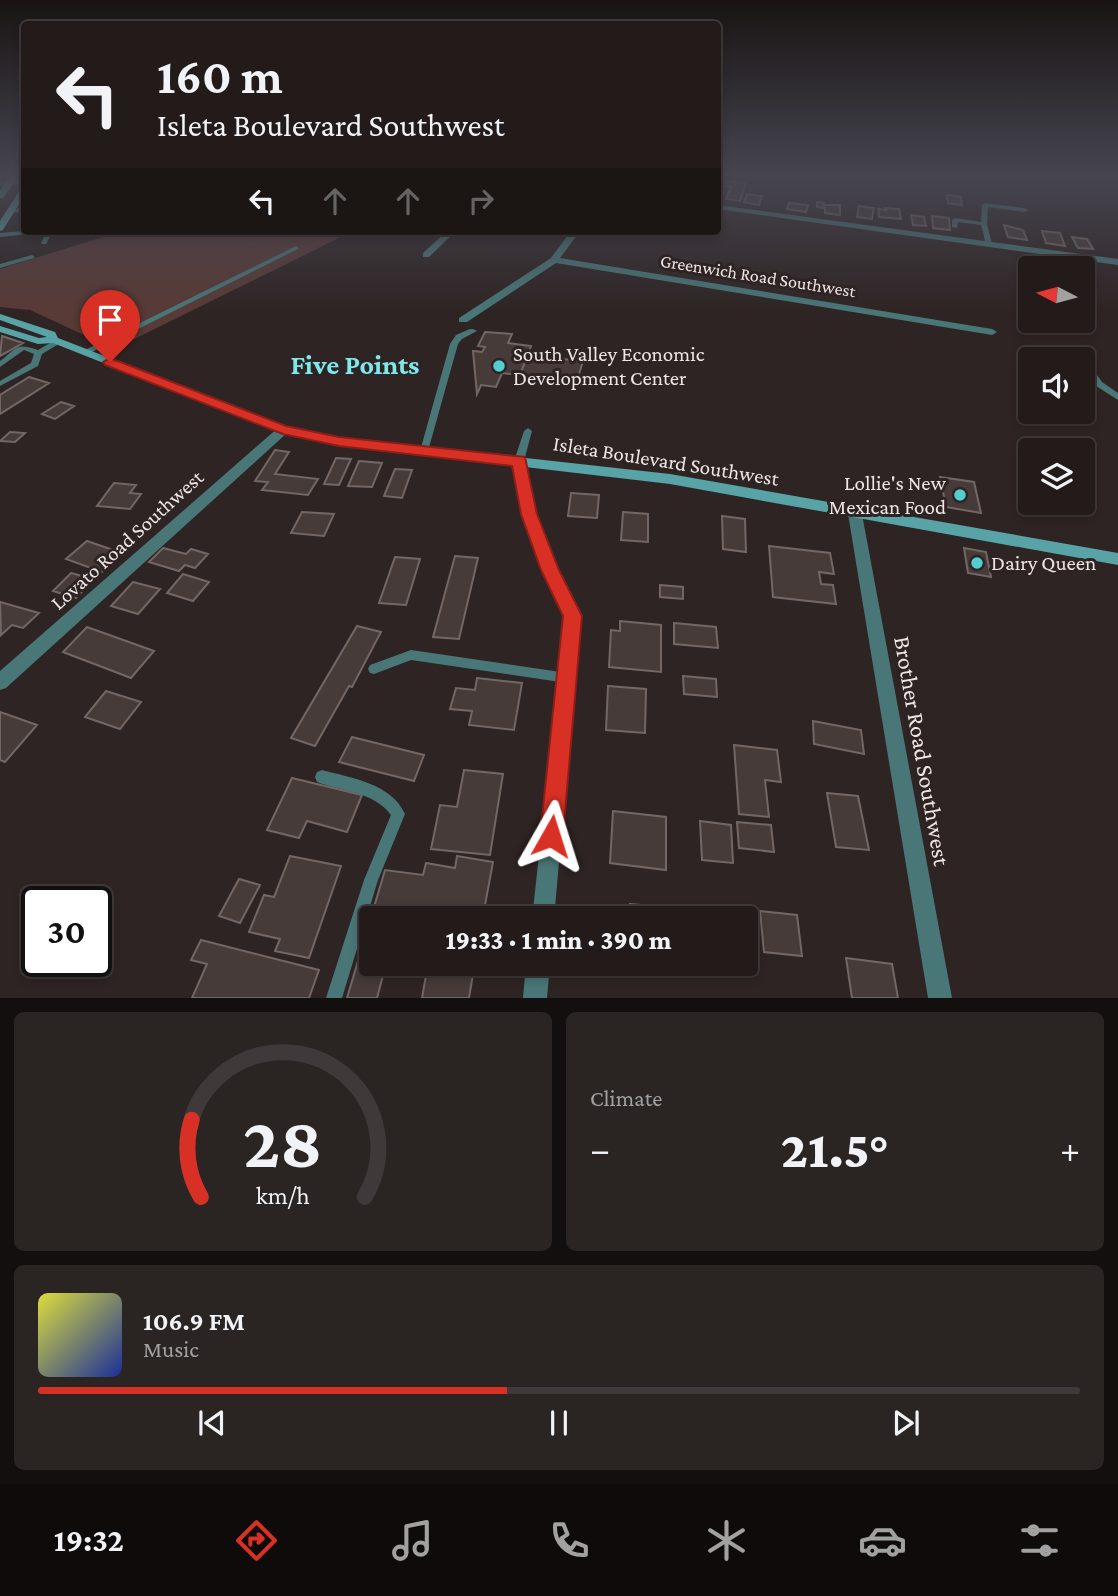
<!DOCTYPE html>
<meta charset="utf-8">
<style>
:root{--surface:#221b1a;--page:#2a2423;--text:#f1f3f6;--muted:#a2a1a2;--line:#3f3939;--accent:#d93025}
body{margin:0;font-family:"Crimson Pro",serif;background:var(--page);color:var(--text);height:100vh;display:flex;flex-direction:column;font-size:26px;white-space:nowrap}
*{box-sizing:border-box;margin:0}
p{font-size:23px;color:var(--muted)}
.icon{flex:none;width:38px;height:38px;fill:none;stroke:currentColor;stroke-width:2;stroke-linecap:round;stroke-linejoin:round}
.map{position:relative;height:998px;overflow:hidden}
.details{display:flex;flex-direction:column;gap:14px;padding:14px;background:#130f0e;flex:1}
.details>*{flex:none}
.banner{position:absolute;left:21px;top:21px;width:700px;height:214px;border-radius:7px;box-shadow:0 4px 10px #0003,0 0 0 2px var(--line);background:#221b1a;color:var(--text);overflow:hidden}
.needle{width:46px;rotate:276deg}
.buttons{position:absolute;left:1018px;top:256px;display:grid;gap:14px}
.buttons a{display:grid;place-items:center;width:77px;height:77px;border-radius:7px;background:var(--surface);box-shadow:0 4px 10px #0003,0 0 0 2px var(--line);font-size:35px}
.speed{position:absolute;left:21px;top:886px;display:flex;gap:14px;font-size:35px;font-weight:700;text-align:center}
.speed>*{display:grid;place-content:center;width:91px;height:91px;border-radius:50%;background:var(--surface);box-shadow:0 4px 10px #0003,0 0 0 2px var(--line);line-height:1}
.speed .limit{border:4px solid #111;border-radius:10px;background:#fff;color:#111}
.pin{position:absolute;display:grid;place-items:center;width:60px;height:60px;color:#fff;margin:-72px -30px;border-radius:50% 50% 50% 0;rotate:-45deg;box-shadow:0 0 7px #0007}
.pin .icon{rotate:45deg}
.me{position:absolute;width:77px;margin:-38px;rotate:6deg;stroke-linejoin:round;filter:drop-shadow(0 0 5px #0008)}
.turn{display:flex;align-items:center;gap:24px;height:147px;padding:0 21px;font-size:32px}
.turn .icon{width:91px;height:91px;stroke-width:2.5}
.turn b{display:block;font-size:49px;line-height:60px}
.lanes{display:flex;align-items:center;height:66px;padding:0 21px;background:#0003;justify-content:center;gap:35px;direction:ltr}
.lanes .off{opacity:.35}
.big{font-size:52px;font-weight:800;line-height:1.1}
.details .tile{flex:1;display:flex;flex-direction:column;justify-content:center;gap:10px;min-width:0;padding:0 24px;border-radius:10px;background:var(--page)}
.details .dial{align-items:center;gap:0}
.dial svg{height:182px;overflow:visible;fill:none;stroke:var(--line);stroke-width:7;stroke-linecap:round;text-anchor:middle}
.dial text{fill:var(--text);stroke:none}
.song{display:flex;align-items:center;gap:21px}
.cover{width:84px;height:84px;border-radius:10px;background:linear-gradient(135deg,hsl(60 70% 55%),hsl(230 70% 35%))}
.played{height:7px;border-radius:4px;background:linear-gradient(90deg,var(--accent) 45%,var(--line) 45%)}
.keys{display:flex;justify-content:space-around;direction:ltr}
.heat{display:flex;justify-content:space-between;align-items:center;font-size:38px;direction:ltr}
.details .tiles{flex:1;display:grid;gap:14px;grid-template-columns:1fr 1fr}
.tile:last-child{grid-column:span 2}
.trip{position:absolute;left:359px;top:906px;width:399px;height:70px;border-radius:7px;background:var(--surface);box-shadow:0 4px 10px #0003,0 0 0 2px var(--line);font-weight:800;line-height:70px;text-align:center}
.dock{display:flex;height:112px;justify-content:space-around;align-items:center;background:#0e0b0a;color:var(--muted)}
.dock .icon{width:49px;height:49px}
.dock .current{color:var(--accent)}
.dock b{font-size:32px;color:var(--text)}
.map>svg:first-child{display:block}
.green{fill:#583a36}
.building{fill:#463b39;stroke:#736765;stroke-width:2}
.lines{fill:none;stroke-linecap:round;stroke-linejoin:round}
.lane{fill:#497677;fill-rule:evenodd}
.street{fill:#497677;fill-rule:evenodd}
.secondary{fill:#58a3a5;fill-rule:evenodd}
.route{fill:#d93025;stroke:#8d1f18;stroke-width:2}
.poi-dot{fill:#52cdd0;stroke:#2e2423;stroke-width:2.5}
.labels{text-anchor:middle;stroke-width:6;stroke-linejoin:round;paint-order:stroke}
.far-street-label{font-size:18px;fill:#ede6e4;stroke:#2e2423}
.poi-label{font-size:21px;fill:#ede6e4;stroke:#2e2423;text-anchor:start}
.street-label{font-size:21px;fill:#ede6e4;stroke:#2e2423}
.near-street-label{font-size:24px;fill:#ede6e4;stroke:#2e2423}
.district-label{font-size:28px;font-weight:bold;fill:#7de9eb;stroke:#2e2423}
</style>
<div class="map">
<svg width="1118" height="998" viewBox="0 0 1118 998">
<rect width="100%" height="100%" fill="#2e2423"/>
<!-- green -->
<path class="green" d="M 122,231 L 353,231 L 114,349 L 30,310 L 0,307 L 0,269 Z"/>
<!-- building -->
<path class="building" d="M 726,181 L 746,183 L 740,201 L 726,199 L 731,187 L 725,186 Z
M 747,194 L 762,196 L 759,205 L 744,202 Z
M 947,195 L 961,197 L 962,205 L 948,203 Z
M 817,202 L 824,203 L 824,205 L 840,205 L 840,215 L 825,213 L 825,208 L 817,207 Z
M 789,203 L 808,205 L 806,212 L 787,209 Z
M 859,206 L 874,208 L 872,219 L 857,217 Z
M 885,208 L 899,209 L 901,219 L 879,217 L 878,209 L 886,210 Z
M 911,215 L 924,217 L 926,226 L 913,225 Z
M 932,216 L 949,218 L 950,230 L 933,228 Z
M 1004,225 L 1023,230 L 1027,240 L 1008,237 Z
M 1042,231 L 1060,233 L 1065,246 L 1046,243 Z
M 1072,237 L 1087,239 L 1093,249 L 1078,248 Z
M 485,332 L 512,334 L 508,343 L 531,346 L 520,375 L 502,373 L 496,387 L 481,385 L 477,394 L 473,351 L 482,352 L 485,347 L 478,346 Z
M 2,336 L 23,343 L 0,356 Z
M 552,358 L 583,361 L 577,381 L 520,375 L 526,359 L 552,362 Z
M 29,377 L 49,383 L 0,414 L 0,395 Z
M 61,402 L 74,406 L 55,419 L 42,414 Z
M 10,432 L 25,433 L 15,442 L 0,441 Z
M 275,450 L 289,452 L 275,474 L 318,479 L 308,495 L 262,490 L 268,482 L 255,481 Z
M 336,458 L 351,459 L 339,485 L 324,484 Z
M 359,461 L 382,463 L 372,487 L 348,486 Z
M 395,469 L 412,470 L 402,498 L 384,496 Z
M 940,477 L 974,482 L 981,513 L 946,507 Z
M 114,483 L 136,485 L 130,493 L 141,494 L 130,509 L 97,506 Z
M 571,493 L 599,495 L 597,518 L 568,516 Z
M 302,512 L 334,514 L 324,536 L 291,533 Z
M 623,512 L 648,514 L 648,542 L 621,540 Z
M 722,516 L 745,519 L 746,552 L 723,549 Z
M 87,541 L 122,553 L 102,572 L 66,559 Z
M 769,546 L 830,553 L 834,574 L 819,572 L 821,584 L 833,585 L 836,604 L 773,597 Z
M 163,548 L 186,554 L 191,549 L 208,554 L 195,568 L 185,565 L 179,571 L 149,562 Z
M 964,548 L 986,552 L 991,577 L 968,573 Z
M 455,556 L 478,558 L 459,639 L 433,637 Z
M 395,557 L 420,559 L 406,605 L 379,603 Z
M 71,573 L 93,579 L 76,598 L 53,591 Z
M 183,574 L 209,582 L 193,601 L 167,593 Z
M 133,582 L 160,589 L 138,614 L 111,606 Z
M 660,585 L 683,587 L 683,599 L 660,597 Z
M 0,602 L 39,613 L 23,628 L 12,625 L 1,635 Z
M 620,621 L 661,625 L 661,672 L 609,667 L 611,630 L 620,631 Z
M 674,623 L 716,627 L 718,648 L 674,644 Z
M 357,626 L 381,632 L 352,687 L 349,686 L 315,746 L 291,738 Z
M 87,627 L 154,651 L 131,678 L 63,652 Z
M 683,676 L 716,679 L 717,697 L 684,694 Z
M 477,678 L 522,683 L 514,730 L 469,725 L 472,711 L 450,709 L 456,688 L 475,690 Z
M 608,686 L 646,689 L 645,733 L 606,730 Z
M 106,691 L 141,702 L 120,729 L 85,717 Z
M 0,712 L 37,725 L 5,762 L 0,760 Z
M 813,721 L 861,730 L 864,754 L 814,744 Z
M 352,737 L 424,755 L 414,781 L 339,762 Z
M 734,745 L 777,750 L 781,782 L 765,780 L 769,817 L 739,814 Z
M 464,770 L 503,774 L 490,855 L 431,849 L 440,805 L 457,807 Z
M 292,778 L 362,795 L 347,832 L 307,821 L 299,838 L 267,830 Z
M 827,793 L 858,796 L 869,850 L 836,847 Z
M 613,811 L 666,817 L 666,870 L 610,863 Z
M 700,821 L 731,825 L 733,863 L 702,860 Z
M 737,822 L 771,825 L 774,852 L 739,848 Z
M 290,856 L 341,866 L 309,958 L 275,951 L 280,939 L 249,932 L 264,895 L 274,897 Z
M 457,856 L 493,862 L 483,916 L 371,919 L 371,964 L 386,964 L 377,998 L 347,998 L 385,870 L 423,875 L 426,863 L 455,868 Z
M 239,879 L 260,885 L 240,923 L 219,916 Z
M 630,904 L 652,906 L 651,919 L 630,919 Z
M 760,911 L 797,915 L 802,956 L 764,952 Z
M 201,940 L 319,970 L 309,998 L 192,998 L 207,964 L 191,960 Z
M 846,958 L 892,964 L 898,998 L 852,998 Z
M 428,964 L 474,968 L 469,998 L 422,998 Z"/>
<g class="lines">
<!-- lane -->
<path class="lane" d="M 0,175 L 14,174 L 17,176 L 0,179 Z
M 985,203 L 1025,208 L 1028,210 L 1025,212 L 988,207 L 987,224 L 992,244 L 989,246 L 986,244 L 981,225 L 958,222 L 957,228 L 952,227 L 952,220 L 955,218 L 981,222 L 982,205 Z
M 24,207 L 24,211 L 11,213 L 8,211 Z
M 24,231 L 41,231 L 38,233 L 0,237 L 0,233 Z
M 47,231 L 53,231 L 46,244 L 42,244 L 41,243 Z
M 296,246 L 299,248 L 298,249 L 88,354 L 85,354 L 81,352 Z
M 32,255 L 35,257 L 34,258 L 0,268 L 0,264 Z
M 470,329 L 473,329 L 477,331 L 462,339 L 458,344 L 428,451 L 427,453 L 421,453 L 420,451 L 450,344 L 456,335 Z
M 55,340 L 61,340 L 62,342 L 42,354 L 38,366 L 0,386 L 0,381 L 31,363 L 34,354 L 24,350 L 0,367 L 0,361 C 17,348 16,342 38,350 Z
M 1083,364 L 1089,364 L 1102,382 L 1118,393 L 1118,400 L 1096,386 L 1083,368 Z
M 528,428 L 532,431 L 524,461 L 519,464 L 516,463 L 514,461 L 524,431 Z
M 411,650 L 567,673 L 571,674 L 573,678 L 571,682 L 567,683 L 411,660 L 374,674 L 370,673 L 368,669 L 370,665 Z
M 322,770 C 351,778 391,783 405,814 L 378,880 L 342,998 L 326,998 L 364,880 L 391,815 C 373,791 343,792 317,782 L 315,777 L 317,772 Z"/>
<!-- street -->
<path class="street" d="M 24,180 L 24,184 L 0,186 L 0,182 Z
M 718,205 L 1118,259 L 1118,265 L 718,209 Z
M 447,231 L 456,231 L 429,257 L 423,257 L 423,253 Z
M 571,231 L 580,231 L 560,258 L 992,329 L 997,332 L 992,335 L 556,263 L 467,322 L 459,322 L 459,318 L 551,258 Z
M 283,426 L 287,427 L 289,430 L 287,433 L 6,688 L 0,690 L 0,671 L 279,427 Z
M 519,456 L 526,461 L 536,515 L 558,570 L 581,616 L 554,919 L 532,919 L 565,616 L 542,570 L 522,515 L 512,461 Z
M 855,509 L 860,510 L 862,514 L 952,998 L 928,998 L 848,514 L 850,510 Z
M 526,964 L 550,964 L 547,998 L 523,998 Z"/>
<!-- secondary -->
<path class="secondary" d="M 12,174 L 20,174 L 3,198 L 0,198 L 0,190 Z
M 21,188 L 24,188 L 24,196 L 3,230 L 0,231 L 0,221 Z
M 0,314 L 55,332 L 58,338 L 286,426 L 339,437 L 670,474 L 1118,553 L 1118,565 L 670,484 L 339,445 L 283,434 L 53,343 L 38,344 L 0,332 L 0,326 L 39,338 L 47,337 L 0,320 Z"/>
</g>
<!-- sky -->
<linearGradient id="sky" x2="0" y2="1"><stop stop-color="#191413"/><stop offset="0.56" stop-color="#464550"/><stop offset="1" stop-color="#464550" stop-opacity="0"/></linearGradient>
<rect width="1118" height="313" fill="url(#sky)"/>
<!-- route -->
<path class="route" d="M 110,358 L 286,426 L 339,437 L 525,457 L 537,514 L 559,570 L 582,616 L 563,836 L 560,844 L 551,848 L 543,844 L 540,836 L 563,616 L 541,570 L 521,514 L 512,466 L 339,446 L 283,434 L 105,365 L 103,362 Z"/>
<!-- markers -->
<g class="poi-dot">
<circle cx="499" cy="366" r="7"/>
<circle cx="960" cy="495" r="7"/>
<circle cx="977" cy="563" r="7"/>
</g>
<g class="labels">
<!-- far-street labels -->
<g class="far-street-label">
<text transform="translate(758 276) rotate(9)" y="6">Greenwich Road Southwest</text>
</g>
<!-- poi labels -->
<g class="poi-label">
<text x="513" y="361">South Valley Economic<tspan x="513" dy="24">Development Center</tspan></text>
<text x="946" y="490" text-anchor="end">Lollie's New<tspan x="946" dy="24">Mexican Food</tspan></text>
<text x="991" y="570">Dairy Queen</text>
</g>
<!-- street labels -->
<g class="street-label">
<text transform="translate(666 461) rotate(9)" y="7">Isleta Boulevard Southwest</text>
<text transform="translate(127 540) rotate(-42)" y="7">Lovato Road Southwest</text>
</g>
<!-- near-street labels -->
<g class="near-street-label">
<text transform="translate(922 751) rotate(80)" y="8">Brother Road Southwest</text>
</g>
<!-- district labels -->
<g class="district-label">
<text x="355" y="374">Five Points</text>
</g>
</g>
</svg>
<div class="buttons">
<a><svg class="needle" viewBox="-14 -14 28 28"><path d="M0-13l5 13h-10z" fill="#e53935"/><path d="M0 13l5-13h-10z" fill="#a2a1a2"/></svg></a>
<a><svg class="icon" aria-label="sound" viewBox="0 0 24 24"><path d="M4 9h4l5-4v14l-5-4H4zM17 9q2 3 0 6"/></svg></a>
<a><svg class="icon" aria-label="layers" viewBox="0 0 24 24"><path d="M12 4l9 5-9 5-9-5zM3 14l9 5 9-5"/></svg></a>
</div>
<div class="speed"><div class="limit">30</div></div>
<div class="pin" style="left:110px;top:362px;background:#d93025"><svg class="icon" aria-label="arrive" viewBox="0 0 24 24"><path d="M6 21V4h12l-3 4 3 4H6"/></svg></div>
<svg class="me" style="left:551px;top:836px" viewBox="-20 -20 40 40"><path d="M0-17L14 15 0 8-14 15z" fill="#d93025" stroke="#fff" stroke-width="4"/></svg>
<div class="trip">19:33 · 1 min · 390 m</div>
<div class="banner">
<div class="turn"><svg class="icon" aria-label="left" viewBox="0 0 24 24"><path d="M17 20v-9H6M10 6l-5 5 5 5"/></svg><div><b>160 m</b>Isleta Boulevard Southwest</div></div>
<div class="lanes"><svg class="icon" aria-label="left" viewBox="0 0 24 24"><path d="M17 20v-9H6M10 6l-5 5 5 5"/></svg><svg class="icon off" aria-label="ahead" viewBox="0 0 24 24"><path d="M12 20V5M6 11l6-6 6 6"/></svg><svg class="icon off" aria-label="ahead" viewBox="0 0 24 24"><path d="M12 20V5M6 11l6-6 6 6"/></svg><svg class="icon off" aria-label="right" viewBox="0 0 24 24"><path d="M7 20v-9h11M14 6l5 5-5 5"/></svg></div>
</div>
</div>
<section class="details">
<div class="tiles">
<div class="tile dial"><svg viewBox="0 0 100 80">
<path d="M14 69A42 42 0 1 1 86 69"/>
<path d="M14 69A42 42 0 0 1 10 35" stroke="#d93025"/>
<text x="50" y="56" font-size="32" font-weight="700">28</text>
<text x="50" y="72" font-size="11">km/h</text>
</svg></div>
<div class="tile"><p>Climate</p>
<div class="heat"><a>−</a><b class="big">21.5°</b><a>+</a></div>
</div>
<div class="tile">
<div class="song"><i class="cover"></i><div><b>106.9 FM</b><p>Music</p></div></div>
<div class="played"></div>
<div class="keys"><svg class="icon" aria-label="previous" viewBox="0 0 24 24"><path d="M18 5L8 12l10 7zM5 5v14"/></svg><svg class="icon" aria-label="pause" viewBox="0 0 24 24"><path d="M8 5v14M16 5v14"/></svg><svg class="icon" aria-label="next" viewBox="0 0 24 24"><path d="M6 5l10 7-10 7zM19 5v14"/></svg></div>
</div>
</div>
</section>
<nav class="dock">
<b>19:32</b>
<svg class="icon current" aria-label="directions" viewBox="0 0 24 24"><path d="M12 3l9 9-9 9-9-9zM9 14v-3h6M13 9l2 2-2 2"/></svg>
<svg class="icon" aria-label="music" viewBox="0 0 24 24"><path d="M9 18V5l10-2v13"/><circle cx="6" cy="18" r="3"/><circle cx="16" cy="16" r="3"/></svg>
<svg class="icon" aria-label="phone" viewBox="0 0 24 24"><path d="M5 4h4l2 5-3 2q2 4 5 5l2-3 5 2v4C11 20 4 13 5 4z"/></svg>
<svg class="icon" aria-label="climate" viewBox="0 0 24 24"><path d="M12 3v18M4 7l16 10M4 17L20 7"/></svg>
<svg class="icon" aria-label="car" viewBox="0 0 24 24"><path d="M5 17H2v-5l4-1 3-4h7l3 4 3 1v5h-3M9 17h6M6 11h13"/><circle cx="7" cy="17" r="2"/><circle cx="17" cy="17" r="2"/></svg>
<svg class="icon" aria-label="filters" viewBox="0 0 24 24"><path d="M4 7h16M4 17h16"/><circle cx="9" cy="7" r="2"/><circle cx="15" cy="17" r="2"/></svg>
</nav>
